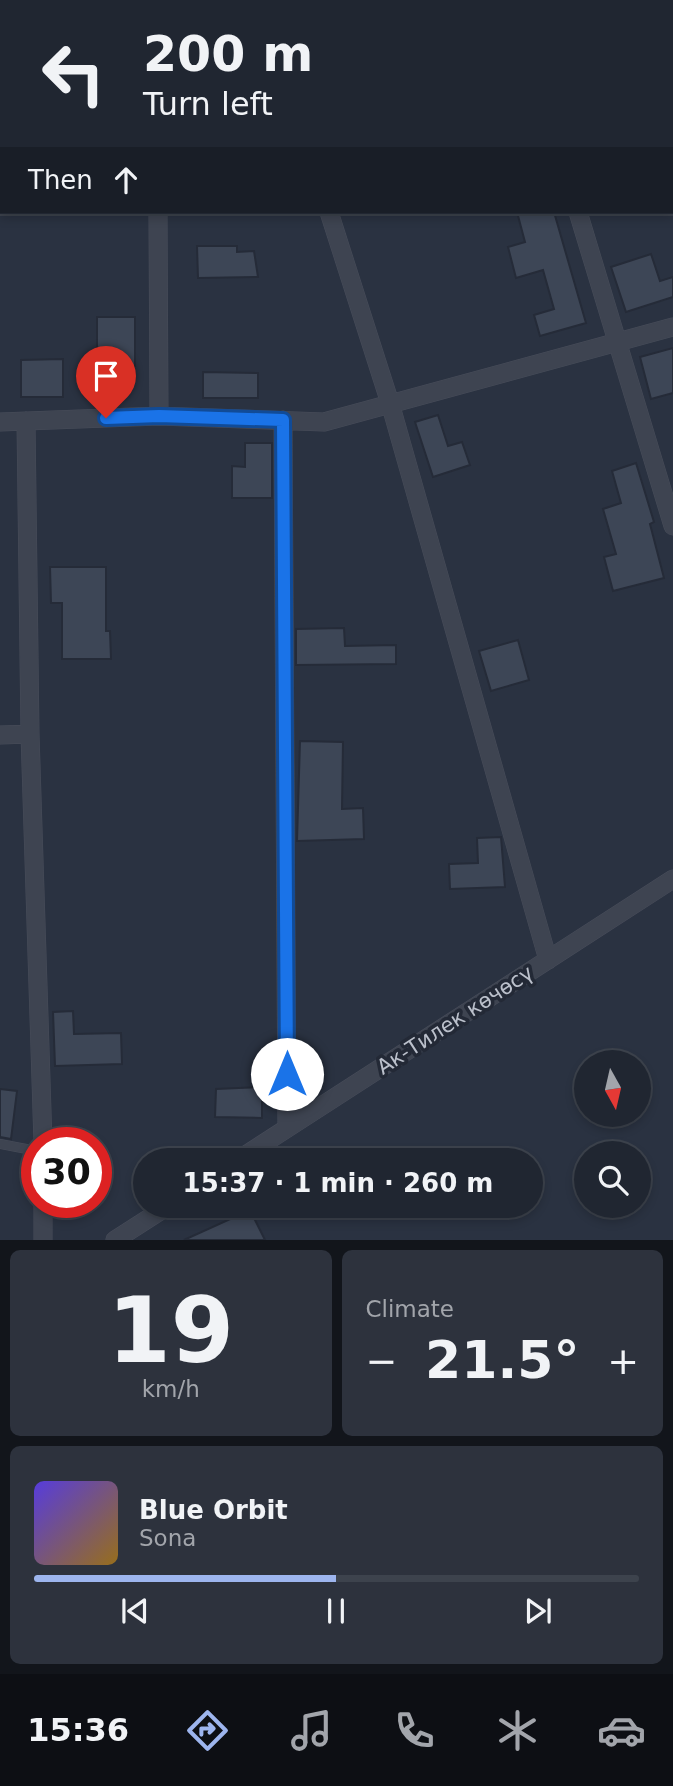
<!DOCTYPE html>
<meta charset="utf-8">
<style>
:root{--surface:#202631;--page:#2d323d;--text:#f1f3f6;--muted:#a2a5ab;--line:#3d434d;--accent:#9db5ee}
body{margin:0;font-family:"DejaVu Sans",sans-serif;background:var(--page);color:var(--text);height:100vh;display:flex;flex-direction:column;font-size:26px;white-space:nowrap}
*{box-sizing:border-box;margin:0}
p{font-size:23px;color:var(--muted)}
.icon{flex:none;width:38px;height:38px;fill:none;stroke:currentColor;stroke-width:2;stroke-linecap:round;stroke-linejoin:round}
.map{position:relative;height:1240px;overflow:hidden}
.drawer{display:flex;flex-direction:column;gap:10px;padding:10px;background:#12151b;flex:1}
.drawer>*{flex:none}
.guide{position:absolute;left:0px;top:0px;width:674px;height:214px;box-shadow:0 4px 10px #0003,0 0 0 2px var(--line);background:#202631;color:var(--text);overflow:hidden}
.needle{width:46px;rotate:172deg}
.fabs{position:absolute;left:574px;top:1050px;display:grid;gap:14px}
.fabs a{display:grid;place-items:center;width:77px;height:77px;border-radius:50%;background:var(--surface);box-shadow:0 4px 10px #0003,0 0 0 2px var(--line);font-size:35px}
.speed{position:absolute;left:21px;top:1127px;display:flex;gap:14px;font-size:35px;font-weight:700;text-align:center}
.speed>*{display:grid;place-content:center;width:91px;height:91px;border-radius:50%;background:var(--surface);box-shadow:0 4px 10px #0003,0 0 0 2px var(--line);line-height:1}
.speed .limit{border:10px solid #d22;background:#fff;color:#111}
.pin{position:absolute;display:grid;place-items:center;width:60px;height:60px;color:#fff;margin:-72px -30px;border-radius:50% 50% 50% 0;rotate:-45deg;box-shadow:0 0 7px #0007}
.pin .icon{rotate:45deg}
.me{position:absolute;width:77px;margin:-38px;rotate:0deg;stroke-linejoin:round;filter:drop-shadow(0 0 5px #0008)}
.turn{display:flex;align-items:center;gap:24px;height:147px;padding:0 28px;font-size:32px}
.turn .icon{width:91px;height:91px;stroke-width:2.5}
.turn b{display:block;font-size:49px;line-height:60px}
.then{display:flex;align-items:center;height:66px;padding:0 28px;background:#0003;gap:14px;font-size:26px}
.big{font-size:52px;font-weight:700;line-height:1.1}
.drawer .card{flex:1;display:flex;flex-direction:column;justify-content:center;gap:10px;min-width:0;padding:0 24px;border-radius:10px;background:var(--page)}
.drawer .dial{align-items:center;gap:0}
.dial b{font-size:91px;line-height:1}
.song{display:flex;align-items:center;gap:21px}
.cover{width:84px;height:84px;border-radius:10px;background:linear-gradient(135deg,hsl(250 70% 55%),hsl(40 70% 35%))}
.played{height:7px;border-radius:4px;background:linear-gradient(90deg,var(--accent) 50%,var(--line) 50%)}
.keys{display:flex;justify-content:space-around;direction:ltr}
.heat{display:flex;justify-content:space-between;align-items:center;font-size:38px;direction:ltr}
.drawer .tiles{flex:1;display:grid;gap:10px;grid-template-columns:1fr 1fr}
.card:last-child{grid-column:span 2}
.trip{position:absolute;left:133px;top:1148px;width:410px;height:70px;border-radius:35px;background:var(--surface);box-shadow:0 4px 10px #0003,0 0 0 2px var(--line);font-weight:700;line-height:70px;text-align:center}
.tabs{display:flex;height:112px;justify-content:space-around;align-items:center;background:#0d0f14;color:var(--muted)}
.tabs .icon{width:49px;height:49px}
.tabs .current{color:var(--accent)}
.tabs b{font-size:32px;color:var(--text)}
.map>svg:first-child{display:block}
.building{fill:#3d4656;stroke:#252b38;stroke-width:2}
.lines{fill:none;stroke-linecap:round;stroke-linejoin:round}
.lane-casing{stroke:#484d5a;stroke-width:10}
.street-casing{stroke:#484d5a;stroke-width:19}
.lane{stroke:#3e4451;stroke-width:9}
.street{stroke:#3e4451;stroke-width:18}
.route-casing{stroke:#114b97;stroke-width:18}
.route{stroke:#1a73e8;stroke-width:12}
.labels{text-anchor:middle;stroke-width:7;stroke-linejoin:round;paint-order:stroke}
.street-label{font-size:21px;fill:#bbc0cb;stroke:#232936}
</style>
<div class="map">
<svg width="673" height="1240" viewBox="0 0 673 1240">
<rect width="100%" height="100%" fill="#2a3241"/>
<!-- building -->
<path class="building" d="M 517,212 L 554,212 L 586,323 L 540,336 L 534,315 L 554,309 L 543,270 L 516,278 L 508,247 L 525,242 Z
M 197,246 L 237,246 L 237,252 L 254,251 L 258,277 L 198,278 Z
M 651,254 L 660,281 L 673,277 L 673,297 L 626,312 L 611,267 Z
M 97,317 L 135,317 L 135,366 L 97,366 Z
M 673,348 L 673,393 L 651,399 L 640,357 Z
M 63,359 L 63,397 L 21,397 L 21,360 Z
M 203,372 L 258,373 L 258,398 L 203,398 Z
M 438,415 L 448,446 L 462,442 L 470,465 L 433,477 L 415,422 Z
M 245,443 L 272,443 L 272,498 L 232,498 L 232,466 L 245,467 Z
M 636,463 L 654,522 L 650,524 L 664,578 L 613,591 L 604,557 L 616,554 L 603,509 L 621,503 L 612,471 Z
M 50,567 L 106,567 L 106,631 L 110,631 L 111,659 L 62,659 L 62,603 L 51,603 Z
M 344,628 L 345,646 L 396,645 L 396,664 L 296,665 L 296,629 Z
M 518,640 L 529,680 L 491,691 L 479,651 Z
M 300,741 L 343,742 L 342,809 L 363,808 L 364,839 L 297,841 Z
M 501,837 L 505,887 L 450,889 L 449,864 L 478,863 L 477,838 Z
M 73,1011 L 74,1034 L 121,1033 L 122,1064 L 55,1066 L 53,1012 Z
M 262,1087 L 262,1118 L 215,1117 L 216,1089 Z
M 0,1089 L 17,1091 L 11,1139 L 0,1137 Z
M 250,1210 L 265,1240 L 184,1240 Z"/>
<g class="lines">
<defs>
<path id="lane" d="M 0,1144 L 37,1151"/>
<path id="street" d="M 157,0 L 157,2
M 261,0 L 262,2
M 511,0 L 511,2
M 0,21 L 2,21
M 158,212 L 159,416
M 329,212 L 390,403 L 548,960
M 578,212 L 673,526
M 283,420 L 287,1128
M 26,421 L 30,734 L 43,1143
M 0,422 L 159,416 L 324,422 L 673,327
M 0,735 L 30,734
M 238,1160 L 673,879
M 43,1202 L 43,1240
M 115,1240 L 168,1206"/>
</defs>
<!-- lane casing -->
<use href="#lane" class="lane-casing"/>
<!-- street casing -->
<use href="#street" class="street-casing"/>
<!-- lane -->
<use href="#lane" class="lane"/>
<!-- street -->
<use href="#street" class="street"/>
</g>
<g class="lines">
<defs>
<path id="route" d="M 106,418 L 159,416 L 283,420 L 287,1074"/>
</defs>
<!-- route casing -->
<use href="#route" class="route-casing"/>
<!-- route -->
<use href="#route" class="route"/>
</g>
<g class="labels">
<!-- street labels -->
<g class="street-label">
<text transform="translate(455 1020) rotate(-33)" y="7">Ак-Тилек көчөсү</text>
</g>
</g>
</svg>
<div class="fabs">
<a><svg class="needle" viewBox="-14 -14 28 28"><path d="M0-13l5 13h-10z" fill="#e53935"/><path d="M0 13l5-13h-10z" fill="#a2a5ab"/></svg></a>
<a><svg class="icon" aria-label="search" viewBox="0 0 24 24"><circle cx="10" cy="10" r="6"/><path d="M15 15l6 6"/></svg></a>
</div>
<div class="speed"><div class="limit">30</div></div>
<div class="pin" style="left:106px;top:418px;background:#d93025"><svg class="icon" aria-label="arrive" viewBox="0 0 24 24"><path d="M6 21V4h12l-3 4 3 4H6"/></svg></div>
<svg class="me" style="left:287px;top:1074px" viewBox="-20 -20 40 40"><circle r="19" fill="#fff"/><path d="M0-13L10 11 0 6-10 11z" fill="#1a73e8"/></svg>
<div class="trip">15:37 · 1 min · 260 m</div>
<div class="guide">
<div class="turn"><svg class="icon" aria-label="left" viewBox="0 0 24 24"><path d="M17 20v-9H6M10 6l-5 5 5 5"/></svg><div><b>200 m</b>Turn left</div></div>
<div class="then">Then<svg class="icon" aria-label="ahead" viewBox="0 0 24 24"><path d="M12 20V5M6 11l6-6 6 6"/></svg></div>
</div>
</div>
<section class="drawer">
<div class="tiles">
<div class="card dial"><b>19</b><p>km/h</p></div>
<div class="card"><p>Climate</p>
<div class="heat"><a>−</a><b class="big">21.5°</b><a>+</a></div>
</div>
<div class="card">
<div class="song"><i class="cover"></i><div><b>Blue Orbit</b><p>Sona</p></div></div>
<div class="played"></div>
<div class="keys"><svg class="icon" aria-label="previous" viewBox="0 0 24 24"><path d="M18 5L8 12l10 7zM5 5v14"/></svg><svg class="icon" aria-label="pause" viewBox="0 0 24 24"><path d="M8 5v14M16 5v14"/></svg><svg class="icon" aria-label="next" viewBox="0 0 24 24"><path d="M6 5l10 7-10 7zM19 5v14"/></svg></div>
</div>
</div>
</section>
<nav class="tabs">
<b>15:36</b>
<svg class="icon current" aria-label="directions" viewBox="0 0 24 24"><path d="M12 3l9 9-9 9-9-9zM9 14v-3h6M13 9l2 2-2 2"/></svg>
<svg class="icon" aria-label="music" viewBox="0 0 24 24"><path d="M9 18V5l10-2v13"/><circle cx="6" cy="18" r="3"/><circle cx="16" cy="16" r="3"/></svg>
<svg class="icon" aria-label="phone" viewBox="0 0 24 24"><path d="M5 4h4l2 5-3 2q2 4 5 5l2-3 5 2v4C11 20 4 13 5 4z"/></svg>
<svg class="icon" aria-label="climate" viewBox="0 0 24 24"><path d="M12 3v18M4 7l16 10M4 17L20 7"/></svg>
<svg class="icon" aria-label="car" viewBox="0 0 24 24"><path d="M5 17H2v-5l4-1 3-4h7l3 4 3 1v5h-3M9 17h6M6 11h13"/><circle cx="7" cy="17" r="2"/><circle cx="17" cy="17" r="2"/></svg>
</nav>
